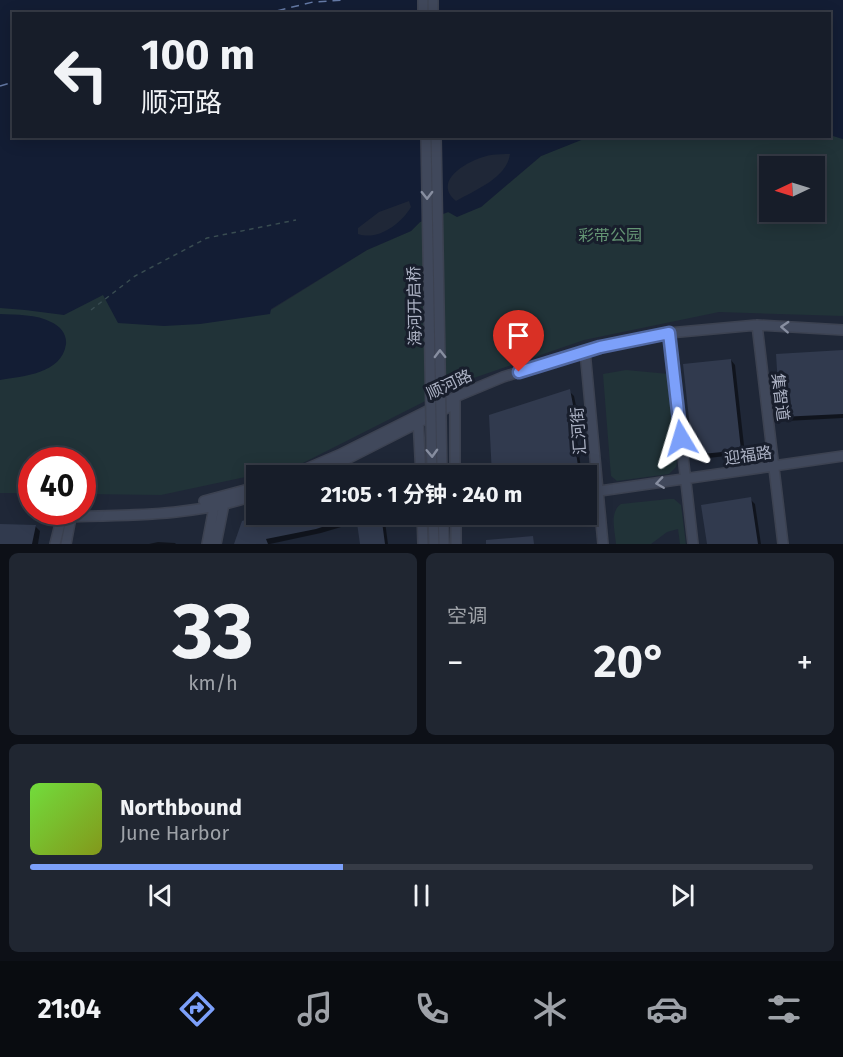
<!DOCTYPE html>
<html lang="zh">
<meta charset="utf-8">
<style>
:root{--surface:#171d29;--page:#202631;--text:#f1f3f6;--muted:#9ea2a8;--line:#363b46;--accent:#7ca0fa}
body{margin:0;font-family:"Fira Sans","Noto Sans SC",sans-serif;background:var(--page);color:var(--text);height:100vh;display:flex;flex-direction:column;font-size:22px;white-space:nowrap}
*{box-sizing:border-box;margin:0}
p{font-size:20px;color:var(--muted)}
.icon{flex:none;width:33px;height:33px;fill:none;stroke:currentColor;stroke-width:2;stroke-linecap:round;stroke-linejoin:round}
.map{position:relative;height:544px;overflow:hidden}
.panel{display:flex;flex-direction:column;gap:9px;padding:9px;background:#0d1017;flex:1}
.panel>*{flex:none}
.hud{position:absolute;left:12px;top:12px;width:819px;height:126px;border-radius:0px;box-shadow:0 3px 15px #0003,0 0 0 2px var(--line);background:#171d29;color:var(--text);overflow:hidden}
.needle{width:39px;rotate:266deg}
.fabs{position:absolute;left:759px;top:156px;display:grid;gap:12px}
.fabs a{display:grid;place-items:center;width:66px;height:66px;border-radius:0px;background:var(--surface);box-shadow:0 3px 15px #0003,0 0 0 2px var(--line);font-size:30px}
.speed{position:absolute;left:18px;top:447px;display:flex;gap:12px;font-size:30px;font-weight:700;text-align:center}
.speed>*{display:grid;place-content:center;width:78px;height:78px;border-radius:50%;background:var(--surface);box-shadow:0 3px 15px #0003,0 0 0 2px var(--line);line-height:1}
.speed .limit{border:9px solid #d22;background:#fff;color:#111}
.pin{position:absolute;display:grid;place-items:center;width:51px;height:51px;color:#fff;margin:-62px -26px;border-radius:50% 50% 50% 0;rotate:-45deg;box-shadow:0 0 6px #0007}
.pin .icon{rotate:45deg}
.me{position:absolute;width:66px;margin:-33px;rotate:353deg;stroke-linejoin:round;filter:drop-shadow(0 0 4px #0008)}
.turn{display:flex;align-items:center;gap:21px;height:126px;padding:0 30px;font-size:27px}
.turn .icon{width:78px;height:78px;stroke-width:2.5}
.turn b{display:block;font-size:42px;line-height:51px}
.big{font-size:45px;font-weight:700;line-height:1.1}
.panel .widget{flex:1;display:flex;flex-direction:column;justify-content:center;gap:9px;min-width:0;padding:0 21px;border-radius:9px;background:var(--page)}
.panel .dial{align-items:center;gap:0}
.dial b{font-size:78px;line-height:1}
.song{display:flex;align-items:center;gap:18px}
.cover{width:72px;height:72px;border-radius:9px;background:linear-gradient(135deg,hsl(100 70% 55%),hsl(70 70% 35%))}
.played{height:6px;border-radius:3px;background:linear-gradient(90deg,var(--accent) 40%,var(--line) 40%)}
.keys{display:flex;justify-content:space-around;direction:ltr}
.heat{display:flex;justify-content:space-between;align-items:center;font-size:33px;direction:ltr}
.panel .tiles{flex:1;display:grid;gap:9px;grid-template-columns:1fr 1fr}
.widget:last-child{grid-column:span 2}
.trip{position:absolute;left:246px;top:465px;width:351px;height:60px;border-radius:0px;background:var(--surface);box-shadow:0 3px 15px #0003,0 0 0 2px var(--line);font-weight:700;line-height:60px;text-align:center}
.tabs{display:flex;height:96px;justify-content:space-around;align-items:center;background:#090c10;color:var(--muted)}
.tabs .icon{width:42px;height:42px}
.tabs .active{color:var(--accent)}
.tabs b{font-size:27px;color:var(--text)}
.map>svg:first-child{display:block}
.green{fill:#213338;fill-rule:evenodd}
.water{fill:#131d34;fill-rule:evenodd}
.shadow{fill:#0007}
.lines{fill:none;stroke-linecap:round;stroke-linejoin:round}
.ferry{stroke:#6479a5;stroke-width:1.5;stroke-dasharray:8 6;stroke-linecap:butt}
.building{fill:#313a4e}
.secondary-casing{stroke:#3c4251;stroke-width:12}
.path{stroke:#394c51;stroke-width:1.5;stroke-dasharray:4.5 4.5;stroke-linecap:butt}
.secondary{stroke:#40485b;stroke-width:9}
.secondary-bridge-casing{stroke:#3c4251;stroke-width:12;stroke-linecap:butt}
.secondary-bridge{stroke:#40485b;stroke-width:9}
.oneway{stroke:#878ea0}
.route-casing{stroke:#5168a2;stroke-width:15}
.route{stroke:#7ca0fa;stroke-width:10}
.labels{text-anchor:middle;stroke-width:6;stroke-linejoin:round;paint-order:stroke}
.park-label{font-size:16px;fill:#649574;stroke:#181e2c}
.street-label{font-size:16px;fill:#adb3c5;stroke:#181e2c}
</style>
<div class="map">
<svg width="843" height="544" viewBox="0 0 843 544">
<rect width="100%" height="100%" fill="#1f2737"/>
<!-- green -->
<path class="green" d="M 830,135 L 843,139 L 843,316 L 719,312 L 584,340 L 465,381 L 297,466 L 161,495 L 83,494 L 82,460 L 32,460 L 31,493 L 0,493 L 0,284 L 271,310 L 367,250 L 411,231 L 420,222 L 449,212 L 481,207 L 541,156 L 584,138 L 590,136 L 830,136 ZM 770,166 L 814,166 L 814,212 L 770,212 Z
M 626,370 L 669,374 L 678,455 L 676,467 L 669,474 L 617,481 L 611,476 L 603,374 Z
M 669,499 L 674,499 L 681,505 L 686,544 L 680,544 L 678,529 L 667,532 L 651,544 L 616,544 C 615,531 609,512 621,504 Z"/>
<!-- water -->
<path class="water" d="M 0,0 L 843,0 L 843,139 L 830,135 L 830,14 L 14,14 L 14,136 L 589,137 L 541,156 L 481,207 L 457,217 L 448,212 L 420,222 L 411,231 L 367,250 L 271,309 L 270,314 L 200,324 L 164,326 L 118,323 L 103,295 L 64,315 L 25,310 L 0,308 ZM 510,154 C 507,178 475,190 456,201 C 430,180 472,158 491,155 C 497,154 504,154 510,154 ZM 409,201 L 411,207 C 401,224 378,241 358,234 L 358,228 L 379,212 Z
M 0,314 C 16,315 37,314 51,322 C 60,326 67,334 66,344 C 62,374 23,376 0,380 Z"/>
<!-- shadow -->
<path class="shadow" d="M 843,352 L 843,418 L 786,421 L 781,417 Z
M 731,360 L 735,365 L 745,454 L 699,459 L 694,454 Z
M 569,391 L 574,396 L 581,430 L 576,432 L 582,476 L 494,476 Z
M 750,499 L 755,504 L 761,544 L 708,544 Z
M 268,514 L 384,514 L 388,544 L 361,544 L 358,522 L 321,533 L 270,544 L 236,544 Z
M 0,525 L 35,526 L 40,531 L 38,544 L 0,544 Z
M 158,542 L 175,543 L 176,544 L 149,544 Z"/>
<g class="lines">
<!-- ferry -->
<path class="ferry" d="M 264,14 L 313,2 L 344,0
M 0,86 L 14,82"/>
</g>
<!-- building -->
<path class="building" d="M 843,350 L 843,414 L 780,417 L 776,354 Z
M 731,359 L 741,450 L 693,455 L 683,364 Z
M 570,389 L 577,426 L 572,427 L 579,472 L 557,476 L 492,476 L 489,415 Z
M 751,497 L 758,544 L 707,544 L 701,505 Z
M 264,514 L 381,514 L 385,544 L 360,544 L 356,516 L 316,529 L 266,539 L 268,544 L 234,544 L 242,521 Z
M 0,524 L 36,525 L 32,544 L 0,544 Z
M 533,536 L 534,544 L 486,544 L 486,540 Z"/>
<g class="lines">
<defs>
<path id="secondary" d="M 423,0 L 423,14
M 433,0 L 433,14
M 757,325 L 783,544
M 669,333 L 693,544
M 585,351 L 603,544
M 455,400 L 455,476
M 418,418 L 421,476
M 290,476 L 339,455 L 455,397 L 503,377 L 600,347 L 669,333 L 757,325 L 843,330
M 310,476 L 345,460 L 455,404
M 586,493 L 843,456
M 204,501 L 256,487
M 422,514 L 423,544
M 433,514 L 434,544
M 443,514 L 444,544
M 456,514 L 456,544
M 61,517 C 127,515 194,517 256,495
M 55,544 L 63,512
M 66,544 L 72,512
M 207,544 L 215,502
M 216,544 L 225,499"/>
</defs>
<!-- secondary casing -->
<use href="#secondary" class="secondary-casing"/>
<!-- path -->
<path class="path" d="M 91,310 L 135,276 L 207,238 L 296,220"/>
<!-- secondary -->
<use href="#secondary" class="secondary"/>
<defs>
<path id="secondary-bridge" d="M 426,136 L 432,476
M 436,136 L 442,476"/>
</defs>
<!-- secondary-bridge casing -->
<use href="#secondary-bridge" class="secondary-bridge-casing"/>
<!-- secondary-bridge -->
<use href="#secondary-bridge" class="secondary-bridge"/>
</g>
<!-- one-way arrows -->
<defs><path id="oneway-chevron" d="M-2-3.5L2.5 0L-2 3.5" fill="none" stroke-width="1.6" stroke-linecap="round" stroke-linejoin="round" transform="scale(1.5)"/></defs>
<g class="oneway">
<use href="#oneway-chevron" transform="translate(427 195) rotate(89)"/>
<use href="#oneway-chevron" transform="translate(785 327) rotate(-177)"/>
<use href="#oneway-chevron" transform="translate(440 354) rotate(-91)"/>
<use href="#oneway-chevron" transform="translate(432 453) rotate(88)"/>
<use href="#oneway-chevron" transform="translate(660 483) rotate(172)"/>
</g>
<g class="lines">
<defs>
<path id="route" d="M 519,372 L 600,347 L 669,333 L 681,438"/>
</defs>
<!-- route casing -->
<use href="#route" class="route-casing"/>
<!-- route -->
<use href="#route" class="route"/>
</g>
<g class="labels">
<!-- park labels -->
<g class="park-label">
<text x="610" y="241">彩带公园</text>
</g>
<!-- street labels -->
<g class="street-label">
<text transform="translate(414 306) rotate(-91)" y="6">海河开启桥</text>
<text transform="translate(449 384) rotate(-25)" y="6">顺河路</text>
<text transform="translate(781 397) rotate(83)" y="6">集智道</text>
<text transform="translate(578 431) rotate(-94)" y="6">汇河街</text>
<text transform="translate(748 455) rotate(-8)" y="6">迎福路</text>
</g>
</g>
</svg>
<div class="fabs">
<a><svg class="needle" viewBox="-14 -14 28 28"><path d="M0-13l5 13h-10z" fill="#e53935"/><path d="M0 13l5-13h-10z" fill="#9ea2a8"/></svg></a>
</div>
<div class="speed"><div class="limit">40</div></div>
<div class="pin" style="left:519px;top:372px;background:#d93025"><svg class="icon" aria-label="arrive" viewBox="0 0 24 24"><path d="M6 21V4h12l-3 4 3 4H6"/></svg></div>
<svg class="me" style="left:681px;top:438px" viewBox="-20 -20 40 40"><path d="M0-17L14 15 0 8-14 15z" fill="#7ca0fa" stroke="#fff" stroke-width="4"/></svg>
<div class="trip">21:05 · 1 分钟 · 240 m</div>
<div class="hud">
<div class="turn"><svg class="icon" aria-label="left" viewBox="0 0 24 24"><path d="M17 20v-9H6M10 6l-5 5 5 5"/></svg><div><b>100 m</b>顺河路</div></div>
</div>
</div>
<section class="panel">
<div class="tiles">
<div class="widget dial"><b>33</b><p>km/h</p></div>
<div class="widget"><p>空调</p>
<div class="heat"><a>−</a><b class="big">20°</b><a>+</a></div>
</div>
<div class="widget">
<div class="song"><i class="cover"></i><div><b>Northbound</b><p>June Harbor</p></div></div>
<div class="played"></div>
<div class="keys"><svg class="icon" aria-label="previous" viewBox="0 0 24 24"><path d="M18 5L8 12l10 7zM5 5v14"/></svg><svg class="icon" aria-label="pause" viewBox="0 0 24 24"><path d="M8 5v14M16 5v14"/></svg><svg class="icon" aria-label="next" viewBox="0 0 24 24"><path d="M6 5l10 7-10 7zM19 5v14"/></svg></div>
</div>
</div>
</section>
<nav class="tabs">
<b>21:04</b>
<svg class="icon active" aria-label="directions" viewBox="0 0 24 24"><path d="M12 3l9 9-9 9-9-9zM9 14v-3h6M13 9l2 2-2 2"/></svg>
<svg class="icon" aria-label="music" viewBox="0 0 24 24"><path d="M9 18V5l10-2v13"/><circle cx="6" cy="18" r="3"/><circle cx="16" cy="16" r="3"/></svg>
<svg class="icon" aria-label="phone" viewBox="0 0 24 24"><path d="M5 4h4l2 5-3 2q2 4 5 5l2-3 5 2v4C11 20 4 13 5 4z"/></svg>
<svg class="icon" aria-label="climate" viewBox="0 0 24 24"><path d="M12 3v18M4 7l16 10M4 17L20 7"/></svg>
<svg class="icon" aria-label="car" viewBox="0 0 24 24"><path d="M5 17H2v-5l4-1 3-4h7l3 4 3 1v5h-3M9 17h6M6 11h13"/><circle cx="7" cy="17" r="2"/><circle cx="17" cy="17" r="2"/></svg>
<svg class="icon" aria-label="filters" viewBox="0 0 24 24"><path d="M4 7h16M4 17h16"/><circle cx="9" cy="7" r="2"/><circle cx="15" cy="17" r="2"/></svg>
</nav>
